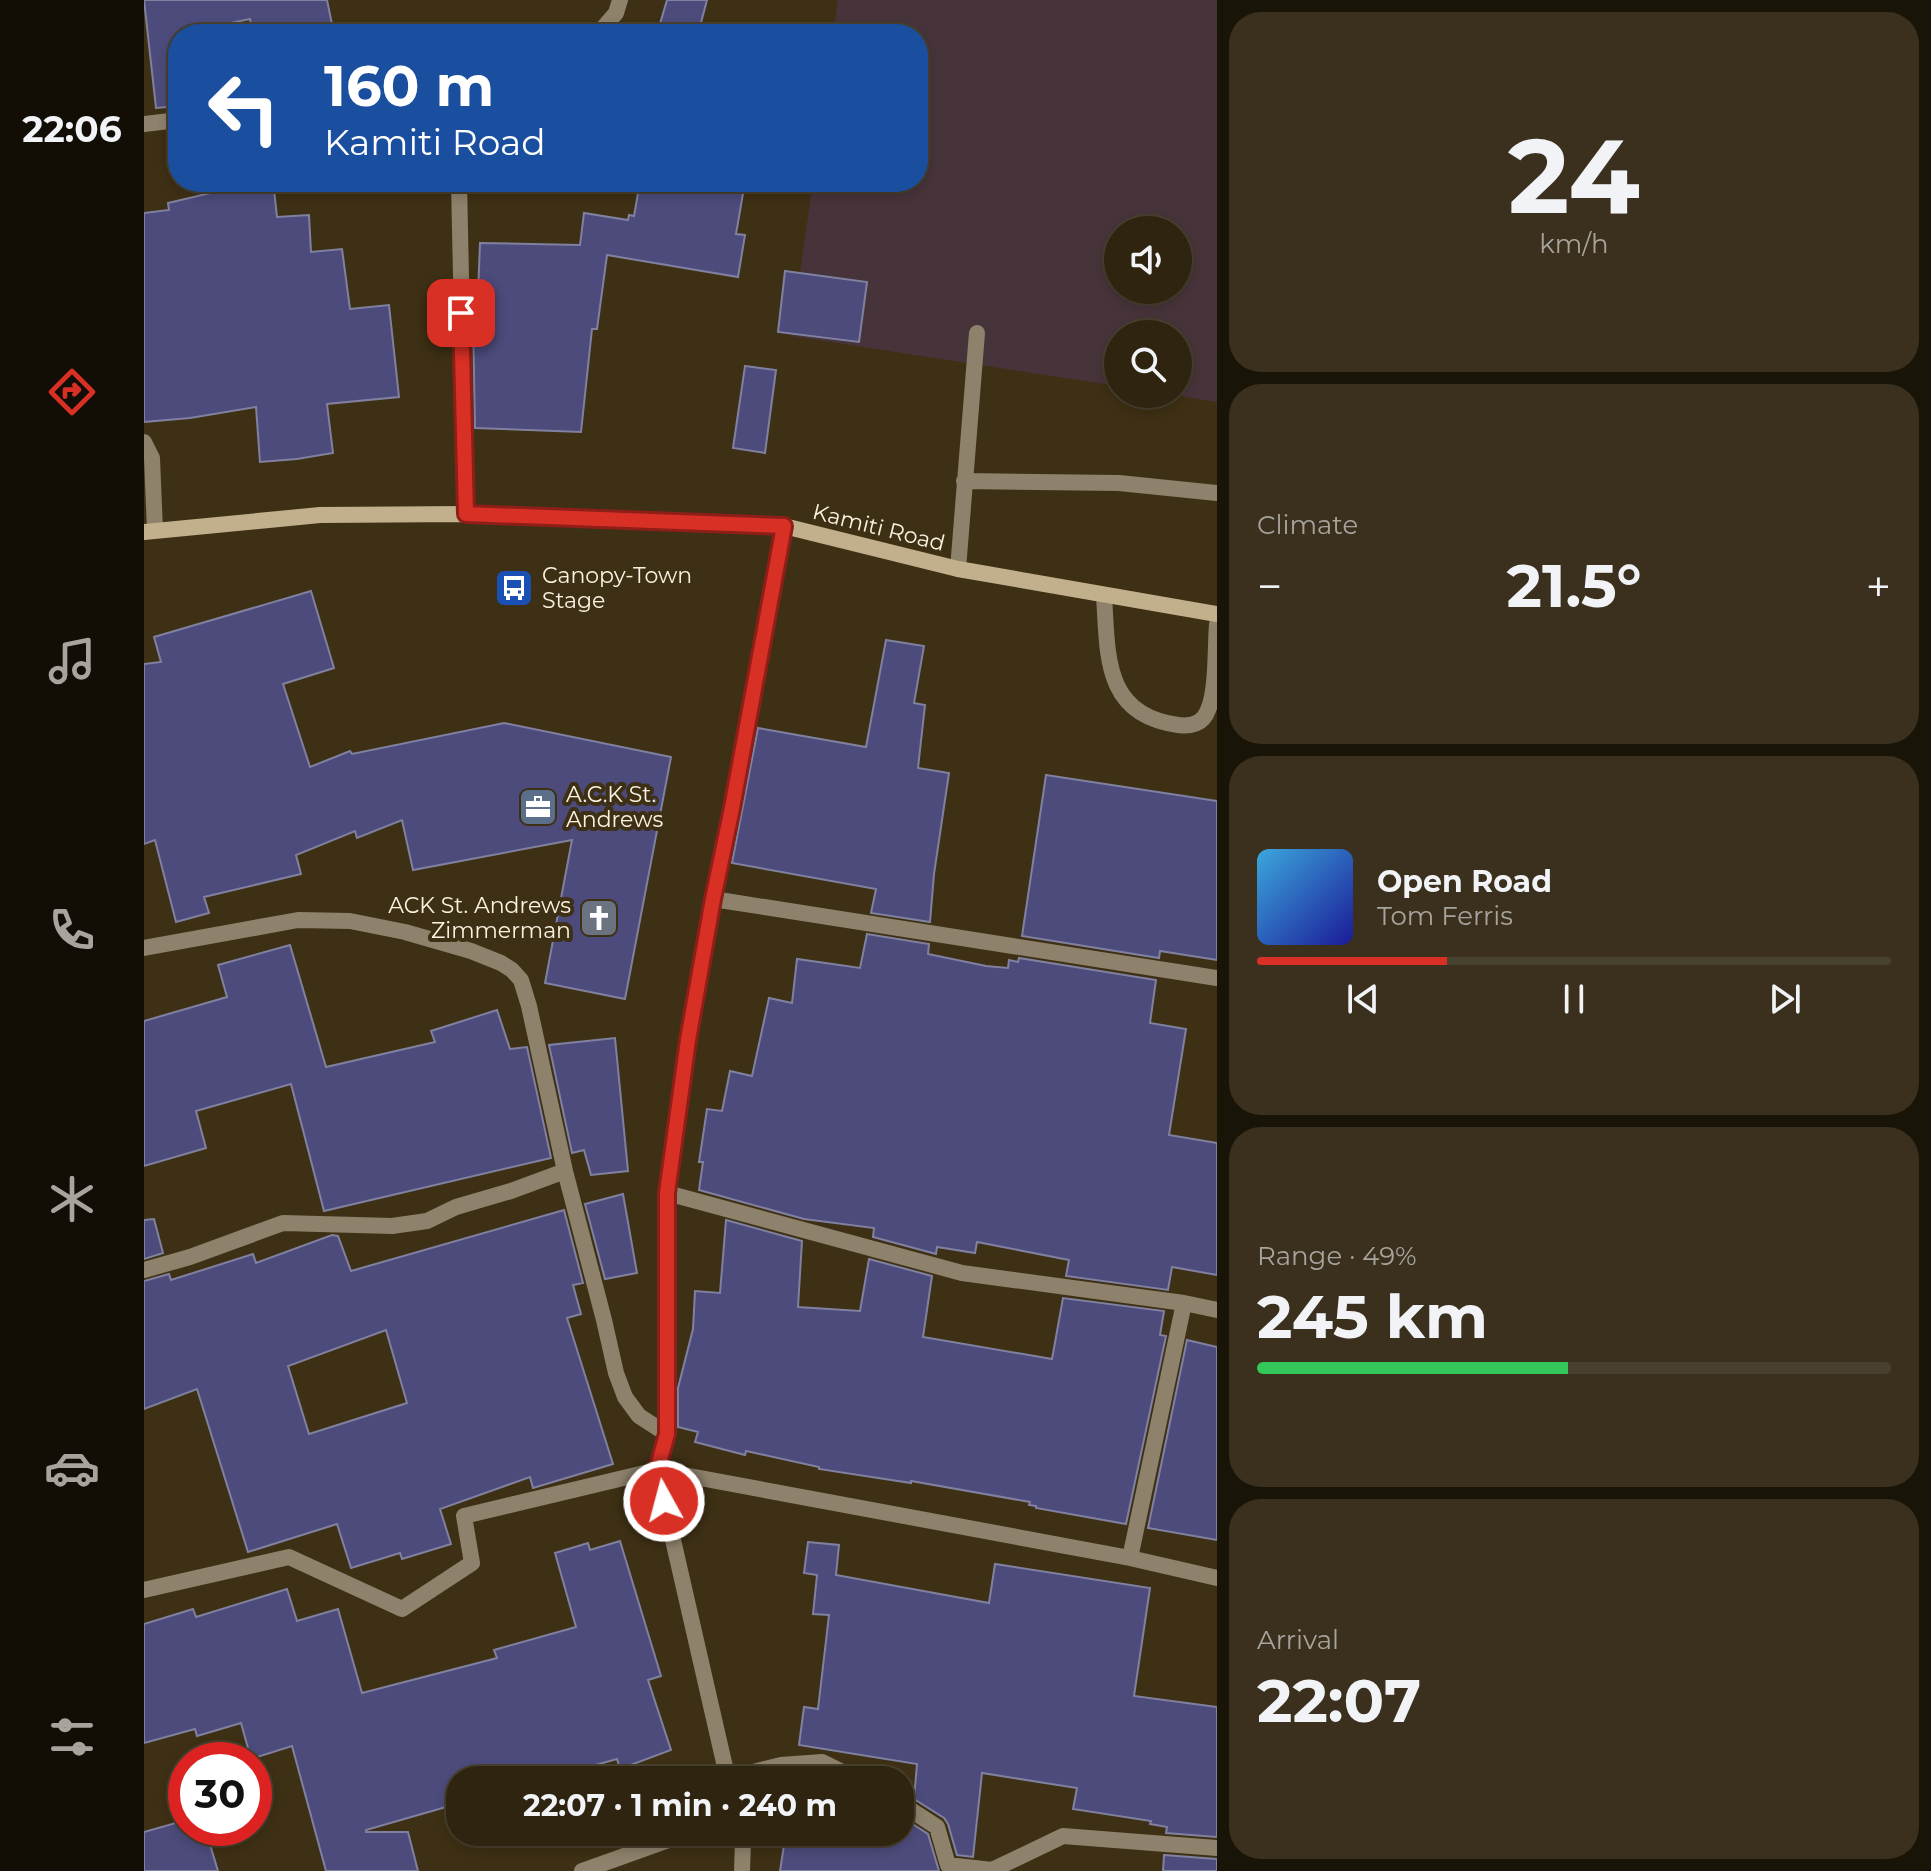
<!DOCTYPE html>
<meta charset="utf-8">
<style>
:root{--surface:#2e240f;--page:#3a301d;--text:#f1f3f6;--muted:#a7a49e;--line:#49412f;--accent:#d93025}
body{margin:0;font-family:Montserrat,sans-serif;background:var(--page);color:var(--text);height:100vh;display:flex;flex-direction:column;font-size:30px;white-space:nowrap}
*{box-sizing:border-box;margin:0}
p{font-size:26px;color:var(--muted)}
.icon{flex:none;width:44px;height:44px;fill:none;stroke:currentColor;stroke-width:2;stroke-linecap:round;stroke-linejoin:round}
.map{position:relative;flex:1;overflow:hidden}
.side{display:flex;flex-direction:column;gap:12px;padding:12px;background:#191408;width:714px}
.side>*{flex:none}
.hud{position:absolute;left:24px;top:24px;width:760px;height:168px;border-radius:32px;box-shadow:0 4px 12px #0003,0 0 0 2px var(--line);background:#1a4fa0;color:#fff;overflow:hidden}
.fabs{position:absolute;left:960px;top:216px;display:grid;gap:16px}
.fabs a{display:grid;place-items:center;width:88px;height:88px;border-radius:50%;background:var(--surface);box-shadow:0 4px 12px #0003,0 0 0 2px var(--line);font-size:40px}
.speed{position:absolute;left:24px;top:1742px;display:flex;gap:16px;font-size:40px;font-weight:700;text-align:center}
.speed>*{display:grid;place-content:center;width:104px;height:104px;border-radius:50%;background:var(--surface);box-shadow:0 4px 12px #0003,0 0 0 2px var(--line);line-height:1}
.speed .limit{border:12px solid #d22;background:#fff;color:#111}
.pin{position:absolute;display:grid;place-items:center;width:68px;height:68px;color:#fff;margin:-34px;border-radius:16px;box-shadow:0 4px 12px #0006}
.me{position:absolute;width:88px;margin:-44px;rotate:353deg;stroke-linejoin:round;filter:drop-shadow(0 0 6px #0008)}
.turn{display:flex;align-items:center;gap:28px;height:168px;padding:0 24px;font-size:36px}
.turn .icon{width:104px;height:104px;stroke-width:2.5}
.turn b{display:block;font-size:56px;line-height:68px}
.big{font-size:60px;font-weight:700;line-height:1.1}
.side .card{flex:1;display:flex;flex-direction:column;justify-content:center;gap:12px;min-width:0;padding:0 28px;border-radius:32px;background:var(--page)}
.side .dial{align-items:center;gap:0}
.dial b{font-size:104px;line-height:1}
.song{display:flex;align-items:center;gap:24px}
.cover{width:96px;height:96px;border-radius:12px;background:linear-gradient(135deg,hsl(200 70% 55%),hsl(240 70% 35%))}
.played{height:8px;border-radius:4px;background:linear-gradient(90deg,var(--accent) 30%,var(--line) 30%)}
.keys{display:flex;justify-content:space-around;direction:ltr}
.heat{display:flex;justify-content:space-between;align-items:center;font-size:44px;direction:ltr}
.charge{height:12px;border-radius:6px;background:linear-gradient(90deg,#34c759 49%,var(--line) 0)}
.trip{position:absolute;left:302px;top:1766px;width:468px;height:80px;border-radius:32px;background:var(--surface);box-shadow:0 4px 12px #0003,0 0 0 2px var(--line);font-weight:700;line-height:80px;text-align:center}
main{display:flex;flex:1;min-height:0}
.tab-bar{display:flex;flex-direction:column;width:144px;justify-content:space-around;align-items:center;background:#120e06;color:var(--muted)}
.tab-bar .icon{width:56px;height:56px}
.tab-bar .on{color:var(--accent)}
.tab-bar b{font-size:36px;color:var(--text)}
.map>svg:first-child{display:block}
.industrial{fill:#47343a;fill-rule:evenodd}
.building{fill:#4d4b7b;stroke:#8081a0;stroke-width:2;fill-rule:evenodd}
.lines{fill:none;stroke-linecap:round;stroke-linejoin:round}
.lane{stroke:#8e826c;stroke-width:16}
.street{stroke:#8e826c;stroke-width:16}
.secondary{stroke:#c2af8b;stroke-width:16}
.route-casing{stroke:#8d1f18;stroke-width:20}
.route{stroke:#d93025;stroke-width:14}
.labels{text-anchor:middle;stroke-width:8;stroke-linejoin:round;paint-order:stroke}
.street-label{font-size:22px;fill:#fbf2e2;stroke:#3e3014}
.poi-label{font-size:22px;fill:#fbf2e2;stroke:#3e3014;text-anchor:start}
</style>
<main>
<nav class="tab-bar">
<b>22:06</b>
<svg class="icon on" aria-label="directions" viewBox="0 0 24 24"><path d="M12 3l9 9-9 9-9-9zM9 14v-3h6M13 9l2 2-2 2"/></svg>
<svg class="icon" aria-label="music" viewBox="0 0 24 24"><path d="M9 18V5l10-2v13"/><circle cx="6" cy="18" r="3"/><circle cx="16" cy="16" r="3"/></svg>
<svg class="icon" aria-label="phone" viewBox="0 0 24 24"><path d="M5 4h4l2 5-3 2q2 4 5 5l2-3 5 2v4C11 20 4 13 5 4z"/></svg>
<svg class="icon" aria-label="climate" viewBox="0 0 24 24"><path d="M12 3v18M4 7l16 10M4 17L20 7"/></svg>
<svg class="icon" aria-label="car" viewBox="0 0 24 24"><path d="M5 17H2v-5l4-1 3-4h7l3 4 3 1v5h-3M9 17h6M6 11h13"/><circle cx="7" cy="17" r="2"/><circle cx="17" cy="17" r="2"/></svg>
<svg class="icon" aria-label="filters" viewBox="0 0 24 24"><path d="M4 7h16M4 17h16"/><circle cx="9" cy="7" r="2"/><circle cx="15" cy="17" r="2"/></svg>
</nav>
<div class="map">
<svg width="1073" height="1871" viewBox="0 0 1073 1871">
<rect width="100%" height="100%" fill="#3e3014"/>
<!-- industrial -->
<path class="industrial" d="M 694,0 L 1073,0 L 1073,402 L 1023,394 L 1034,394 L 1034,334 L 974,334 L 974,386 L 647,336 L 669,182 L 774,182 L 774,34 L 689,34 ZM 974,230 L 1034,230 L 1034,290 L 974,290 Z"/>
<!-- building -->
<path class="building" d="M 0,0 L 183,0 L 190,34 L 108,34 L 106,19 L 34,34 L 34,106 L 12,108 Z
M 523,0 L 563,0 L 554,34 L 513,34 Z
M 496,182 L 601,182 L 592,234 L 601,235 L 594,277 L 463,255 L 453,329 L 448,329 L 437,432 L 331,428 L 329,319 L 333,320 L 336,243 L 436,245 L 440,213 L 484,220 L 485,215 L 490,216 Z
M 92,187 L 94,192 L 130,189 L 133,217 L 165,215 L 167,252 L 198,249 L 206,309 L 245,305 L 255,397 L 183,404 L 189,453 L 153,459 L 116,462 L 112,407 L 46,418 L 0,422 L 0,213 L 25,210 L 24,203 Z
M 641,271 L 723,282 L 715,342 L 634,332 Z
M 601,366 L 632,370 L 621,453 L 589,448 Z
M 167,591 L 190,668 L 139,684 L 166,767 L 206,751 L 208,754 L 360,723 L 527,757 L 481,999 L 401,983 L 428,840 L 269,870 L 258,820 L 213,838 L 211,831 L 152,855 L 157,874 L 60,897 L 65,913 L 32,922 L 11,840 L 0,844 L 0,664 L 17,662 L 10,637 Z
M 742,640 L 780,646 L 770,703 L 781,705 L 774,768 L 805,773 L 790,874 L 786,922 L 727,913 L 732,889 L 588,863 L 614,728 L 722,747 Z
M 902,775 L 1073,801 L 1073,960 L 1016,951 L 1015,958 L 878,936 Z
M 723,934 L 785,944 L 784,954 L 842,966 L 864,968 L 865,960 L 874,962 L 875,958 L 1012,980 L 1006,1023 L 1042,1029 L 1025,1135 L 1073,1143 L 1073,1275 L 1028,1267 L 1024,1290 L 922,1276 L 925,1260 L 833,1242 L 831,1253 L 793,1247 L 792,1254 L 729,1237 L 730,1228 L 660,1219 L 555,1190 L 559,1162 L 555,1162 L 563,1109 L 578,1111 L 586,1071 L 608,1076 L 625,998 L 648,1003 L 653,959 L 716,968 Z
M 146,945 L 182,1067 L 291,1042 L 287,1031 L 353,1010 L 366,1049 L 383,1047 L 407,1158 L 180,1211 L 147,1084 L 52,1111 L 62,1148 L 0,1166 L 0,1021 L 83,997 L 74,965 Z
M 471,1038 L 484,1171 L 447,1175 L 440,1150 L 428,1153 L 405,1045 Z
M 479,1194 L 493,1273 L 461,1279 L 441,1204 Z
M 420,1210 L 439,1283 L 429,1285 L 437,1314 L 423,1318 L 469,1464 L 389,1488 L 386,1477 L 296,1509 L 307,1544 L 258,1559 L 256,1553 L 207,1568 L 193,1524 L 104,1552 L 53,1389 L 0,1409 L 0,1281 L 25,1274 L 27,1280 L 109,1254 L 112,1263 L 188,1235 L 194,1236 L 207,1271 ZM 242,1330 L 263,1403 L 165,1434 L 144,1366 Z
M 10,1219 L 19,1253 L 0,1259 L 0,1220 Z
M 582,1220 L 658,1241 L 654,1307 L 716,1311 L 725,1259 L 788,1276 L 779,1337 L 908,1359 L 919,1298 L 1020,1311 L 1016,1335 L 1022,1336 L 982,1524 L 892,1508 L 892,1506 L 885,1505 L 886,1502 L 767,1481 L 767,1483 L 675,1469 L 675,1467 L 602,1451 L 601,1455 L 551,1442 L 554,1432 L 534,1427 L 534,1388 L 549,1329 L 551,1291 L 576,1293 Z
M 1043,1340 L 1073,1347 L 1073,1540 L 1004,1528 Z
M 476,1541 L 517,1676 L 504,1680 L 527,1750 L 476,1769 L 473,1759 L 397,1780 L 316,1780 L 316,1803 L 222,1830 L 222,1832 L 264,1832 L 274,1871 L 182,1871 L 148,1746 L 107,1759 L 97,1723 L 53,1736 L 51,1729 L 0,1743 L 0,1624 L 49,1609 L 52,1617 L 143,1589 L 153,1621 L 194,1609 L 218,1693 L 353,1658 L 350,1650 L 432,1627 L 411,1553 L 444,1543 L 446,1550 Z
M 664,1542 L 695,1545 L 692,1575 L 845,1603 L 851,1564 L 1006,1588 L 990,1696 L 1073,1707 L 1073,1837 L 1022,1833 L 1023,1827 L 1006,1824 L 1007,1821 L 929,1809 L 933,1788 L 838,1773 L 829,1857 L 813,1855 L 804,1824 L 800,1818 L 770,1799 L 773,1764 L 655,1745 L 660,1707 L 674,1709 L 685,1615 L 669,1614 L 673,1575 L 660,1573 Z
M 42,1820 L 42,1828 L 61,1828 L 74,1871 L 0,1871 L 0,1832 Z
M 767,1823 L 784,1834 L 795,1871 L 636,1871 L 642,1832 L 766,1832 Z
M 1020,1855 L 1073,1859 L 1073,1871 L 1019,1871 Z"/>
<g class="lines">
<!-- lane -->
<path class="lane" d="M 0,442 L 8,458 L 11,530
M 820,481 L 975,483 L 1073,493
M 814,569 L 833,333
M 960,596 C 964,655 959,715 1034,725 C 1047,727 1059,724 1064,710 C 1073,689 1071,648 1073,624"/>
<!-- street -->
<path class="street" d="M 454,34 L 472,13 L 476,0
M 0,124 L 34,120
M 315,182 L 322,514
M 569,899 L 1073,978
M 0,948 L 154,920 L 206,921 L 261,932 L 327,951 L 357,963 L 368,970 L 377,980 L 385,1006 L 421,1171 L 460,1320 L 472,1373 L 481,1397 L 495,1416 L 523,1434
M 523,1193 L 818,1273 L 1040,1303 L 1073,1310
M 0,1270 L 46,1257 L 139,1223 L 248,1226 L 283,1221 L 312,1207 L 367,1191 L 421,1171
M 986,1558 L 1040,1303
M 0,1590 L 145,1557 L 258,1609 L 328,1563 L 320,1516 L 513,1470 L 986,1558 L 1073,1578
M 585,1778 L 637,1765 L 678,1762 L 714,1780
M 584,1780 L 513,1470 L 523,1434 L 523,1193 L 544,1040 L 569,899 L 588,808 L 640,526
M 756,1803 L 793,1827 L 804,1865 L 848,1870 L 919,1836 L 1073,1848
M 589,1832 L 599,1840 L 598,1871
M 438,1871 L 547,1832"/>
<!-- secondary -->
<path class="secondary" d="M 0,532 L 176,515 L 322,514 L 640,526 L 814,569 L 1073,614"/>
</g>
<g class="lines">
<defs>
<path id="route" d="M 317,313 L 322,514 L 640,526 L 588,808 L 569,899 L 544,1040 L 523,1193 L 523,1434 L 513,1470 L 520,1501"/>
</defs>
<!-- route casing -->
<use href="#route" class="route-casing"/>
<!-- route -->
<use href="#route" class="route"/>
</g>
<!-- icons -->
<defs>
<symbol id="bus-square" viewBox="-11 -11 22 22"><rect x="-9" y="-9" width="18" height="18" rx="4" fill="#1a4fb4" stroke="#3e3014"/><path d="M-5-6H5V4H4V6H2V4H-2V6H-4V4H-5ZM-3.5-4V0h7V-4ZM-3.5 1.2v1.5H-2V1.2ZM2 1.2v1.5H3.5V1.2Z" fill="#fff"/></symbol>
<symbol id="office-square" viewBox="-11 -11 22 22"><rect x="-9" y="-9" width="18" height="18" rx="4" fill="#5c6f8a" stroke="#3e3014"/><path d="M-6-3h4V-5.5h4V-3h4V5H-6ZM-1-4.5V-3h2v-1.5ZM-6 0V1H6V0Z" fill="#fff"/></symbol>
<symbol id="church-square" viewBox="-11 -11 22 22"><rect x="-9" y="-9" width="18" height="18" rx="4" fill="#6b7280" stroke="#3e3014"/><path d="M-1.2-6h2.4v3.5h3.3v2.4h-3.3V6h-2.4V-.1h-3.3v-2.4h3.3Z" fill="#fff"/></symbol>
</defs>
<g fill-rule="evenodd">
<use href="#bus-square" x="348" y="566" width="44" height="44"/>
<use href="#office-square" x="372" y="785" width="44" height="44"/>
<use href="#church-square" x="433" y="896" width="44" height="44"/>
</g>
<g class="labels">
<!-- street labels -->
<g class="street-label">
<text transform="translate(735 527) rotate(14)" y="8">Kamiti Road</text>
</g>
<!-- poi labels -->
<g class="poi-label">
<text x="398" y="583">Canopy-Town<tspan x="398" dy="25">Stage</tspan></text>
<text x="422" y="802">A.C.K St.<tspan x="422" dy="25">Andrews</tspan></text>
<text x="427" y="913" text-anchor="end">ACK St. Andrews<tspan x="427" dy="25">Zimmerman</tspan></text>
</g>
</g>
</svg>
<div class="fabs">
<a><svg class="icon" aria-label="sound" viewBox="0 0 24 24"><path d="M4 9h4l5-4v14l-5-4H4zM17 9q2 3 0 6"/></svg></a>
<a><svg class="icon" aria-label="search" viewBox="0 0 24 24"><circle cx="10" cy="10" r="6"/><path d="M15 15l6 6"/></svg></a>
</div>
<div class="speed"><div class="limit">30</div></div>
<div class="pin" style="left:317px;top:313px;background:#d93025"><svg class="icon" aria-label="arrive" viewBox="0 0 24 24"><path d="M6 21V4h12l-3 4 3 4H6"/></svg></div>
<svg class="me" style="left:520px;top:1501px" viewBox="-20 -20 40 40"><circle r="17" fill="#d93025" stroke="#fff" stroke-width="3"/><path d="M0-11L8 9 0 5-8 9z" fill="#fff"/></svg>
<div class="trip">22:07 · 1 min · 240 m</div>
<div class="hud">
<div class="turn"><svg class="icon" aria-label="left" viewBox="0 0 24 24"><path d="M17 20v-9H6M10 6l-5 5 5 5"/></svg><div><b>160 m</b>Kamiti Road</div></div>
</div>
</div>
<section class="side">
<div class="card dial"><b>24</b><p>km/h</p></div>
<div class="card"><p>Climate</p>
<div class="heat"><a>−</a><b class="big">21.5°</b><a>+</a></div>
</div>
<div class="card">
<div class="song"><i class="cover"></i><div><b>Open Road</b><p>Tom Ferris</p></div></div>
<div class="played"></div>
<div class="keys"><svg class="icon" aria-label="previous" viewBox="0 0 24 24"><path d="M18 5L8 12l10 7zM5 5v14"/></svg><svg class="icon" aria-label="pause" viewBox="0 0 24 24"><path d="M8 5v14M16 5v14"/></svg><svg class="icon" aria-label="next" viewBox="0 0 24 24"><path d="M6 5l10 7-10 7zM19 5v14"/></svg></div>
</div>
<div class="card"><p>Range · 49%</p><b class="big">245 km</b><div class="charge"></div></div>
<div class="card"><p>Arrival</p><b class="big">22:07</b></div>
</section>
</main>
